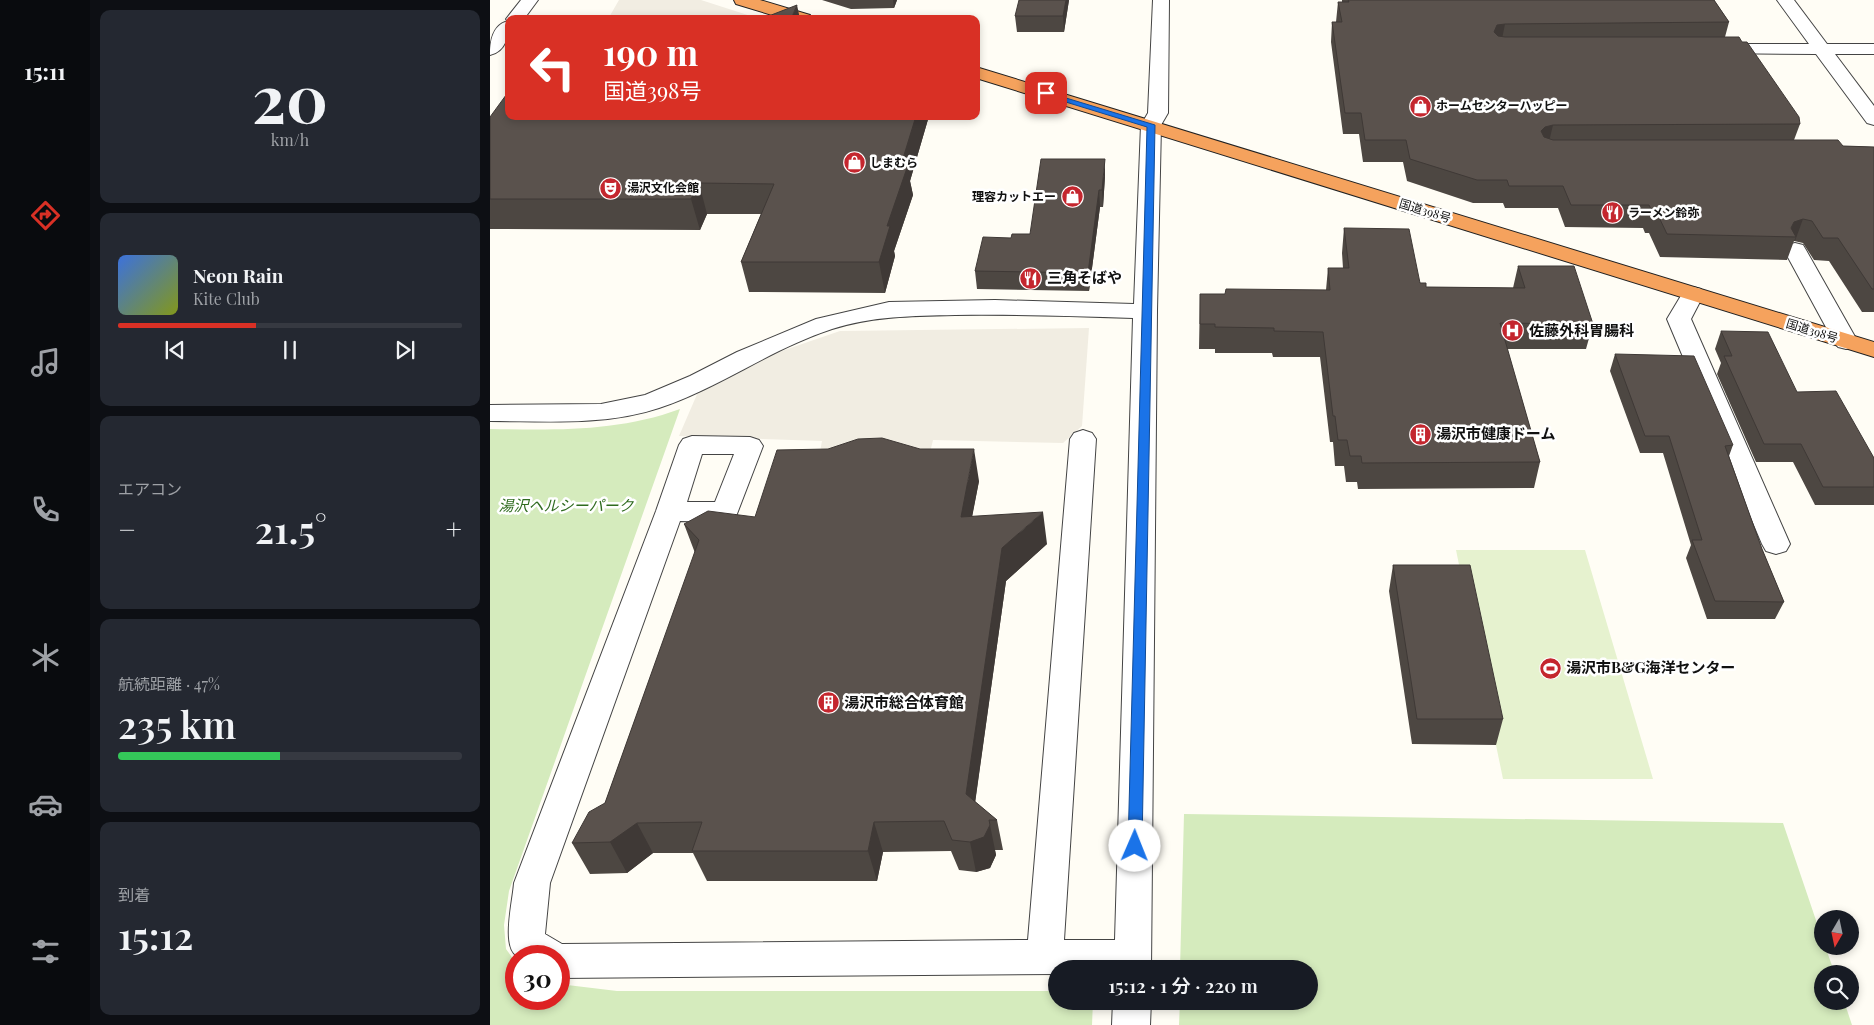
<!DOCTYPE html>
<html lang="ja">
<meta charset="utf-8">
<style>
:root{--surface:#171b24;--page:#242831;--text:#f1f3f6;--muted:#9ea1a6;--line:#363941;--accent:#d93025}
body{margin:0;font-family:"Playfair Display","Noto Sans JP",serif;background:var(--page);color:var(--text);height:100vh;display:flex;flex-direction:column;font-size:19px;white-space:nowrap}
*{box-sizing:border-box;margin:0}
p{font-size:16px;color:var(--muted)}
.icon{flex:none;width:28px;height:28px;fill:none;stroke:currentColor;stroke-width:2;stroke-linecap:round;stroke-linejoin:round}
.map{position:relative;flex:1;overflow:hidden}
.panel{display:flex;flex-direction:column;gap:10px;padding:10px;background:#0d0f14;width:400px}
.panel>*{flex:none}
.hud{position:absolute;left:15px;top:15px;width:475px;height:105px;border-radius:10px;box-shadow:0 2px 8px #0003;background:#d93025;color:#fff;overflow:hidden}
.needle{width:32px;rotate:189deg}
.controls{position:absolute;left:1324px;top:910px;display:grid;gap:10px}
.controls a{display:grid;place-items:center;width:45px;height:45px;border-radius:50%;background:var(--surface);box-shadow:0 2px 8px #0003;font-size:25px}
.speed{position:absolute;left:15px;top:945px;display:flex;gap:10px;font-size:25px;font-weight:700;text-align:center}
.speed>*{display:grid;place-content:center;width:65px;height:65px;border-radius:50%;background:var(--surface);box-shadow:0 2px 8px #0003;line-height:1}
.speed .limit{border:8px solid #d22;background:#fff;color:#111}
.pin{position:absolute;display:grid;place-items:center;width:42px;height:42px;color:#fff;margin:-21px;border-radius:10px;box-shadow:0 2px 8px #0006}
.me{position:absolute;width:55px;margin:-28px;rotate:1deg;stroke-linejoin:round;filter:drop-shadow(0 0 4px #0008)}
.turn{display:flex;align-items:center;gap:18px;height:105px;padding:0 15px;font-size:22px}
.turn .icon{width:65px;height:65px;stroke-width:2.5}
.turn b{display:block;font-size:35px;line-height:42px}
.big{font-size:38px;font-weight:600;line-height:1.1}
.panel .card{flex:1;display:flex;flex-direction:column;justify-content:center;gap:8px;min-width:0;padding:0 18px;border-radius:10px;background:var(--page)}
.panel .dial{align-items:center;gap:0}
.dial b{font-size:65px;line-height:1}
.song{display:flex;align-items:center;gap:15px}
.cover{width:60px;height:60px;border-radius:8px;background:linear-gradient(135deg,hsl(220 70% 55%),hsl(70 70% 35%))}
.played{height:5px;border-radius:2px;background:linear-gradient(90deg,var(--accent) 40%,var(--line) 40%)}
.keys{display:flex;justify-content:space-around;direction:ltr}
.heat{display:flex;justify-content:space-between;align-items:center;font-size:28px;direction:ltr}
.charge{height:8px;border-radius:4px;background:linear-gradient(90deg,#34c759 47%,var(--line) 0)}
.trip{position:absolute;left:558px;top:960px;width:270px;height:50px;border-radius:25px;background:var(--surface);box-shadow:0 2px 8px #0003;font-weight:600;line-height:50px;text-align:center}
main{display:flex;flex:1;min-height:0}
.tab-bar{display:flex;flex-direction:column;width:90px;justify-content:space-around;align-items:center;background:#090b0e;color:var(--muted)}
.tab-bar .icon{width:35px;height:35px}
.tab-bar .selected{color:var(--accent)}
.tab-bar b{font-size:22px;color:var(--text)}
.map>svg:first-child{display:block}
.green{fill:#d5ebbd}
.pitch{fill:#e6f2cf}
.plaza{fill:#f1ede2}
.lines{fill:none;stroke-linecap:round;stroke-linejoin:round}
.minor-casing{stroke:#444;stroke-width:2}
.highway-casing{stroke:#222;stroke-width:2}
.minor{fill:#fff;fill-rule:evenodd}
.highway{fill:#f5a25d;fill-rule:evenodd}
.wall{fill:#4d4742}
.shaded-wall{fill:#3f3936}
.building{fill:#5a524d;stroke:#3f3936}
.route{fill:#1a73e8;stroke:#114b97}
.labels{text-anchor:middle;stroke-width:5;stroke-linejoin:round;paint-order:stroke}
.far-poi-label{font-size:12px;font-weight:bold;fill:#111;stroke:#fff;text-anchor:start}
.far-street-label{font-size:12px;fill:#111;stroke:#fff}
.poi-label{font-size:15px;font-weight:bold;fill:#111;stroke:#fff;text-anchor:start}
.park-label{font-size:15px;font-style:italic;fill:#2f6b1f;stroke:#fff}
</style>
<main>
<nav class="tab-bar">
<b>15:11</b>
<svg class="icon selected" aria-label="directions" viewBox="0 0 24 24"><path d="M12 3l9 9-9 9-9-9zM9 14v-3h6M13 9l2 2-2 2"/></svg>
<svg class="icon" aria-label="music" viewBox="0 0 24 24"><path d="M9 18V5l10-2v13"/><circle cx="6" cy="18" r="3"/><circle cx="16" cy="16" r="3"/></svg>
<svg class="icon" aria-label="phone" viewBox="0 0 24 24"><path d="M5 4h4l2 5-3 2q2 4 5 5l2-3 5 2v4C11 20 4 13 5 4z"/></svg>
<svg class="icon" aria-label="climate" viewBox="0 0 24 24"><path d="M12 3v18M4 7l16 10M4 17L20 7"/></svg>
<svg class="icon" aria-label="car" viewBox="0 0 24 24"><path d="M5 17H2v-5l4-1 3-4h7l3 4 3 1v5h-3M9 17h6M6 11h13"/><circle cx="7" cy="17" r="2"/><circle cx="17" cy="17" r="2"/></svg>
<svg class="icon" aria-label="filters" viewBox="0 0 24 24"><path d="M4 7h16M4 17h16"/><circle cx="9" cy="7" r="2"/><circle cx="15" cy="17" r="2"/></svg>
</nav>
<section class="panel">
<div class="card dial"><b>20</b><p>km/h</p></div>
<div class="card">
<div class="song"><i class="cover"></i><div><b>Neon Rain</b><p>Kite Club</p></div></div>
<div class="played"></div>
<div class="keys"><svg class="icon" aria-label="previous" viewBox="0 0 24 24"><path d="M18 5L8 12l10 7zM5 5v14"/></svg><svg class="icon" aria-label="pause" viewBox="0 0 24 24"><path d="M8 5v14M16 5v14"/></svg><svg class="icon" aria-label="next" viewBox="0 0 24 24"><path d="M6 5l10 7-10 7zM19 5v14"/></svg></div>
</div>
<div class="card"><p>エアコン</p>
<div class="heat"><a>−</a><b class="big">21.5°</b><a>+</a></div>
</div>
<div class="card"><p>航続距離 · 47%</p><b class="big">235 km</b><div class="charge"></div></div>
<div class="card"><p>到着</p><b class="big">15:12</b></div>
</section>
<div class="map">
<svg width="1384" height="1025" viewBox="0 0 1384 1025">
<rect width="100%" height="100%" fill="#fffdf5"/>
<!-- green -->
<path class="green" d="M 190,409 L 19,891 L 14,925 L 16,949 L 26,963 L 26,999 L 69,999 L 69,984 L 127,991 L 566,991 L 566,1001 L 603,1001 L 602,1025 L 0,1025 L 0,429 C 65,430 128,432 190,409 Z
M 694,814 L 1293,823 L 1332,938 L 1332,946 L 1335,946 L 1345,974 L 1332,974 L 1332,1001 L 1354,1001 L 1362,1025 L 689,1025 L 690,1001 L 819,1001 L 819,969 L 690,969 Z"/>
<!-- pitch -->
<path class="pitch" d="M 966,550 L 1095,550 L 1163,779 L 1013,779 Z"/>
<!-- plaza -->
<path class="plaza" d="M 129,0 L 211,0 L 270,19 L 118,19 Z
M 599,328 L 592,426 L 573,443 L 443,440 L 437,465 L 328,462 L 332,441 L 189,436 L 208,392 L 280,355 L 350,331 Z"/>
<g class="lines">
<defs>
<path id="minor" d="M 31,0 L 48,0 L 34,19 L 19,19 C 19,34 17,51 0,55 C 0,42 2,25 18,21 L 16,19 Z
M 663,0 L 679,0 L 678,113 L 671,125 L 667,311 L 661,969 L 566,969 L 566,974 L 69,978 L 69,956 L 27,956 C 11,947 23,900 24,883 L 166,511 L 189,445 L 193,439 L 202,436 L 260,437 L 269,440 L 273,446 L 245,519 L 235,522 L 190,521 L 60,883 L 55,934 L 72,944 L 538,940 L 580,439 L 584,433 L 593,430 L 602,433 L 606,439 L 574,940 L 625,940 L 643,318 C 584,316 524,314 465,315 C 423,316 382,316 342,329 C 281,349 229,388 169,408 C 115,426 56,421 0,421 L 0,405 L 111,404 L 155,395 L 200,376 L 247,352 L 326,319 L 399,302 L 505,300 L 644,304 L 651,125 L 658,113 ZM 212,454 L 244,454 L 225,502 L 197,502 Z
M 1287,0 L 1304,0 L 1337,44 L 1384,44 L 1384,54 L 1345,54 L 1384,106 L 1384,125 L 1377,123 L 1326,54 L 1220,53 L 1217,49 L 1220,45 L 1226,44 L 1319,44 Z
M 1305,243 L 1313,245 L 1316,250 L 1368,342 L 1364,347 L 1356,349 L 1348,347 L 1344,342 L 1294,250 L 1297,245 Z
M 1203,287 L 1211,289 L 1214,294 L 1201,319 L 1300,544 L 1296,551 L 1286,554 L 1276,551 L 1272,544 L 1177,319 L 1195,289 Z
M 623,1001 L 661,1001 L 660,1025 L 622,1025 Z"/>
<path id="highway" d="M 244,0 L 270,0 L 320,15 L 322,19 L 295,19 L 246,4 Z
M 486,67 L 1384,342 L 1384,357 L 486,78 Z"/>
</defs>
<!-- minor casing -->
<use href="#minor" class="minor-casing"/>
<!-- highway casing -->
<use href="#highway" class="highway-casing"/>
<!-- minor -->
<use href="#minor" class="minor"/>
<!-- highway -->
<use href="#highway" class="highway"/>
</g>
<!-- wall -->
<path class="wall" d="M 332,0 L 407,0 L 404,8 L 361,9 Z
M 579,0 L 574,32 L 527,32 L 525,16 Z
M 852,0 L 1224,0 L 1239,22 L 1235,37 L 1310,124 L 1304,140 L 1353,146 L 1384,147 L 1384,312 L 1372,312 L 1339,261 L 1324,260 L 1313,243 L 1304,241 L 1297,260 L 1170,257 L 1159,233 L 1155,233 L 1153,228 L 1075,227 L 1068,208 L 1015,208 L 1013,203 L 983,203 L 917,181 L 913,162 L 873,162 L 869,134 L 853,134 L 841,42 L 842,22 L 846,22 L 848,2 L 852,2 Z
M 439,116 L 420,181 L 423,195 L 404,251 L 405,256 L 395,293 L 259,292 L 251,262 L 271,214 L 217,214 L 210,230 L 0,229 L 0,117 Z
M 615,176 L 613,207 L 610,207 L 599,291 L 487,289 L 485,271 L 521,238 L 540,234 Z
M 854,228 L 936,287 L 1023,288 L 1028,266 L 1103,324 L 1096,349 L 1017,349 L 1050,462 L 1044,488 L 868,489 L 867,482 L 856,482 L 854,466 L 845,466 L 843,442 L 840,442 L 830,357 L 783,357 L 782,353 L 725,353 L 725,349 L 709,349 L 710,294 L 735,294 L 836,290 L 838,268 L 853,268 L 852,253 Z
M 1231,331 L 1307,392 L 1384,458 L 1384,505 L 1325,505 L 1303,462 L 1266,462 L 1227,374 L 1231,363 L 1225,349 Z
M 1125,354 L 1243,445 L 1239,456 L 1272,549 L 1294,602 L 1285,619 L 1217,619 L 1196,558 L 1201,545 L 1173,453 L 1150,453 L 1120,371 Z
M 489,481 L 482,516 L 557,544 L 516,581 L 485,802 L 507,820 L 513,850 L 505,850 L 506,855 L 500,868 L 486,872 L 469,870 L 461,851 L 393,852 L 387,881 L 217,881 L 203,853 L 163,853 L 137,873 L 100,874 L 82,843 L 115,803 L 205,553 L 194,524 L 265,517 Z
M 903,565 L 1013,719 L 1006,745 L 922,744 L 899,591 Z"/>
<!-- shaded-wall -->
<path class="shaded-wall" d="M 403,0 L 407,0 L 404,8 Z
M 576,0 L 579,0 L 574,32 L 573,16 Z
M 307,5 L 310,19 L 301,19 Z
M 1015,24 L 1011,44 L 1004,32 L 1007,25 Z
M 426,116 L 439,116 L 420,181 L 423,195 L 404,251 L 405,256 L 395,293 L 389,262 L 411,165 Z
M 1063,125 L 1058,146 L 1051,131 L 1055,127 Z
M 615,159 L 615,176 L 613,207 L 612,190 Z
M 209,183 L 217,214 L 210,230 L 201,199 Z
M 609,190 L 610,207 L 599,291 L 598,273 Z
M 1313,219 L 1305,241 L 1304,241 L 1306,237 L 1298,237 L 1304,222 Z
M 484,449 L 489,481 L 476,549 L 471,517 Z
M 553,512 L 557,544 L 516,581 L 482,825 L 476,794 L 512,548 Z
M 499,820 L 506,855 L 500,868 L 486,872 L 480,842 Z
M 384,822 L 393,852 L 387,881 L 378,851 Z
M 147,823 L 163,853 L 137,873 L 120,842 Z"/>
<!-- building -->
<path class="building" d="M 529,0 L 576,0 L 573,16 L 525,16 Z
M 858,0 L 1224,0 L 1239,22 L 1015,24 L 1007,25 L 1004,32 L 1008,36 L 1015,37 L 1249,37 L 1252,42 L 1257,42 L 1309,117 L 1310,124 L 1063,125 L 1055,127 L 1051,131 L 1054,137 L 1063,140 L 1348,140 L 1353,146 L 1384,147 L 1384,289 L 1382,289 L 1348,238 L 1333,238 L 1322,221 L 1313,219 L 1304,222 L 1301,228 L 1306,237 L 1177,234 L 1166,211 L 1162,211 L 1159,205 L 1081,205 L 1073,186 L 1019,186 L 1017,180 L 987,180 L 920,159 L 916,140 L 875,140 L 871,113 L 855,113 L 842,22 L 852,22 L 848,2 L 859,2 Z
M 307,5 L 301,19 L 271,19 Z
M 19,91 L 19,116 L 426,116 L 411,165 L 418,165 L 397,226 L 400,226 L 389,262 L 251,262 L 284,184 L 209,183 L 201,199 L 0,199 L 0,117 Z
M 551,159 L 615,159 L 612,190 L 609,190 L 598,273 L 485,271 L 493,237 L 521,238 L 522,234 L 540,234 Z
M 854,228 L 919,229 L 930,283 L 936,283 L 936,287 L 1035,288 L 1028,266 L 1084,266 L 1103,324 L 1010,323 L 1050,462 L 872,463 L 871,456 L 860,456 L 857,440 L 848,440 L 845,416 L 843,416 L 833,332 L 784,331 L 784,328 L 725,327 L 725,324 L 710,324 L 710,294 L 735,294 L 736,289 L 840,290 L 838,268 L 859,268 Z
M 1231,331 L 1278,332 L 1307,392 L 1346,391 L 1384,458 L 1384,487 L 1333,487 L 1311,444 L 1274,444 L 1234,356 L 1242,356 Z
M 1125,354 L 1204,356 L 1243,445 L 1235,446 L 1272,549 L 1294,602 L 1225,601 L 1202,540 L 1212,540 L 1179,436 L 1155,436 Z
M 392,438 L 430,449 L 484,449 L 471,517 L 553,512 L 512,548 L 476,794 L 507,820 L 499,820 L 500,825 L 494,837 L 480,842 L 462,840 L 454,821 L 384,822 L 378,851 L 202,851 L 212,822 L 147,823 L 120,842 L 82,843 L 99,812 L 115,803 L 209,540 L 194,524 L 218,511 L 265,517 L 287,450 L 338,449 L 368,439 Z
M 903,565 L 980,565 L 1013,719 L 927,719 Z"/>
<!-- route -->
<path class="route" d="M 553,91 L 665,125 L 652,846 L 650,850 L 645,852 L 640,850 L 638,846 L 657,127 L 553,95 Z"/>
<!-- icons -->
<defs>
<symbol id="shop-disc" viewBox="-11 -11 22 22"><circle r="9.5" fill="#c4262e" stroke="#fff"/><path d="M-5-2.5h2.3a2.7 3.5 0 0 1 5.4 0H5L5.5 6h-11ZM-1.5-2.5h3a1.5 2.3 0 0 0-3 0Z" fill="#fff"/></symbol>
<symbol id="theatre-disc" viewBox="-11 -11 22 22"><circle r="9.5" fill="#c4262e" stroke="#fff"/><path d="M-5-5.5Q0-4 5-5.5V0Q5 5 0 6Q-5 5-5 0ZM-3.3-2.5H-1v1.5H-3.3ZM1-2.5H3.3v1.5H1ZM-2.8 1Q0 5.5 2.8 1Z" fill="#fff"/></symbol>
<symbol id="restaurant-disc" viewBox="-11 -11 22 22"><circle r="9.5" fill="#c4262e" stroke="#fff"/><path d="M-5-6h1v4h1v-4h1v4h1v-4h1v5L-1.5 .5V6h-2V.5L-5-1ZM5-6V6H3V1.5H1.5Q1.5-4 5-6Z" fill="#fff"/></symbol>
<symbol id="hospital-disc" viewBox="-11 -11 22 22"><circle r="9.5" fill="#c4262e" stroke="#fff"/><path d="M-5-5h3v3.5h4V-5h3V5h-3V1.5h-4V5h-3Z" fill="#fff"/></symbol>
<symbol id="building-disc" viewBox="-11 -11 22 22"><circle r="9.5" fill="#c4262e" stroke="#fff"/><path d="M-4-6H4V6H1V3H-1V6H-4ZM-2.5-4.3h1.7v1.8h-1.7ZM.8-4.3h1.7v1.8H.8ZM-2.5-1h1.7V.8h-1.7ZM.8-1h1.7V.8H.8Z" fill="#fff"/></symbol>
<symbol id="stadium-disc" viewBox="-11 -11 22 22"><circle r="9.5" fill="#c4262e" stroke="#fff"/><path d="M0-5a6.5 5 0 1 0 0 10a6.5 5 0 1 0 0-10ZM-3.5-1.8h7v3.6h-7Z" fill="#fff"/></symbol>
</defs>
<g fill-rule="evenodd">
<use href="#shop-disc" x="918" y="94" width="25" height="25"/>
<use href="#shop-disc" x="352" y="150" width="25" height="25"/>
<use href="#theatre-disc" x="108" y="176" width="25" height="25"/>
<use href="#shop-disc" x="570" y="184" width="25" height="25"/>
<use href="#restaurant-disc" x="1110" y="200" width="25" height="25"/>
<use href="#restaurant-disc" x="528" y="266" width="25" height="25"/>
<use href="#hospital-disc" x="1010" y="318" width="25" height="25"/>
<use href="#building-disc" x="918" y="422" width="25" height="25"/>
<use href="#stadium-disc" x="1048" y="656" width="25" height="25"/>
<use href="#building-disc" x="326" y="690" width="25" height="25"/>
</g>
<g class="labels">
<!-- far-poi labels -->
<g class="far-poi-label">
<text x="946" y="110">ホームセンターハッピー</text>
<text x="380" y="167">しまむら</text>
<text x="137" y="192">湯沢文化会館</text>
<text x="566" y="201" text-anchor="end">理容カットエー</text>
<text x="1138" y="217">ラーメン鈴弥</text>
</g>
<!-- far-street labels -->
<g class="far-street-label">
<text transform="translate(935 211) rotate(17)" y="4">国道398号</text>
<text transform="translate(1322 331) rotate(17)" y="4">国道398号</text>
</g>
<!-- poi labels -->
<g class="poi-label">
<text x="557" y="283">三角そばや</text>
<text x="1039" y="336">佐藤外科胃腸科</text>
<text x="946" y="439">湯沢市健康ドーム</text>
<text x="1076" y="673">湯沢市B&amp;G海洋センター</text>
<text x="354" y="708">湯沢市総合体育館</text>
</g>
<!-- park labels -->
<g class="park-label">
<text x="76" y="511">湯沢ヘルシーパーク</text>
</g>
</g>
</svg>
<div class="controls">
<a><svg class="needle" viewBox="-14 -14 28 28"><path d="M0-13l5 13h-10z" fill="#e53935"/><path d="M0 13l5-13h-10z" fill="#9ea1a6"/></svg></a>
<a><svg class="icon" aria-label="search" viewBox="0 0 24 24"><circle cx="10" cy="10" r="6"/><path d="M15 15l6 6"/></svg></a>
</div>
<div class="speed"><div class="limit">30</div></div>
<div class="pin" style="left:556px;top:93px;background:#d93025"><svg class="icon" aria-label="arrive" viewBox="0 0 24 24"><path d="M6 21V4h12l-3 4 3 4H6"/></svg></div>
<svg class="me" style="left:645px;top:846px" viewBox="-20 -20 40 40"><circle r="19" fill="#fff"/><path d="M0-13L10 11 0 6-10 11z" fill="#1a73e8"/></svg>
<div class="trip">15:12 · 1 分 · 220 m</div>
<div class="hud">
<div class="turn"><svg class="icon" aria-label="left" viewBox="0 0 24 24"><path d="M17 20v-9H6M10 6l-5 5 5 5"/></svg><div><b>190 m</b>国道398号</div></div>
</div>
</div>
</main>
